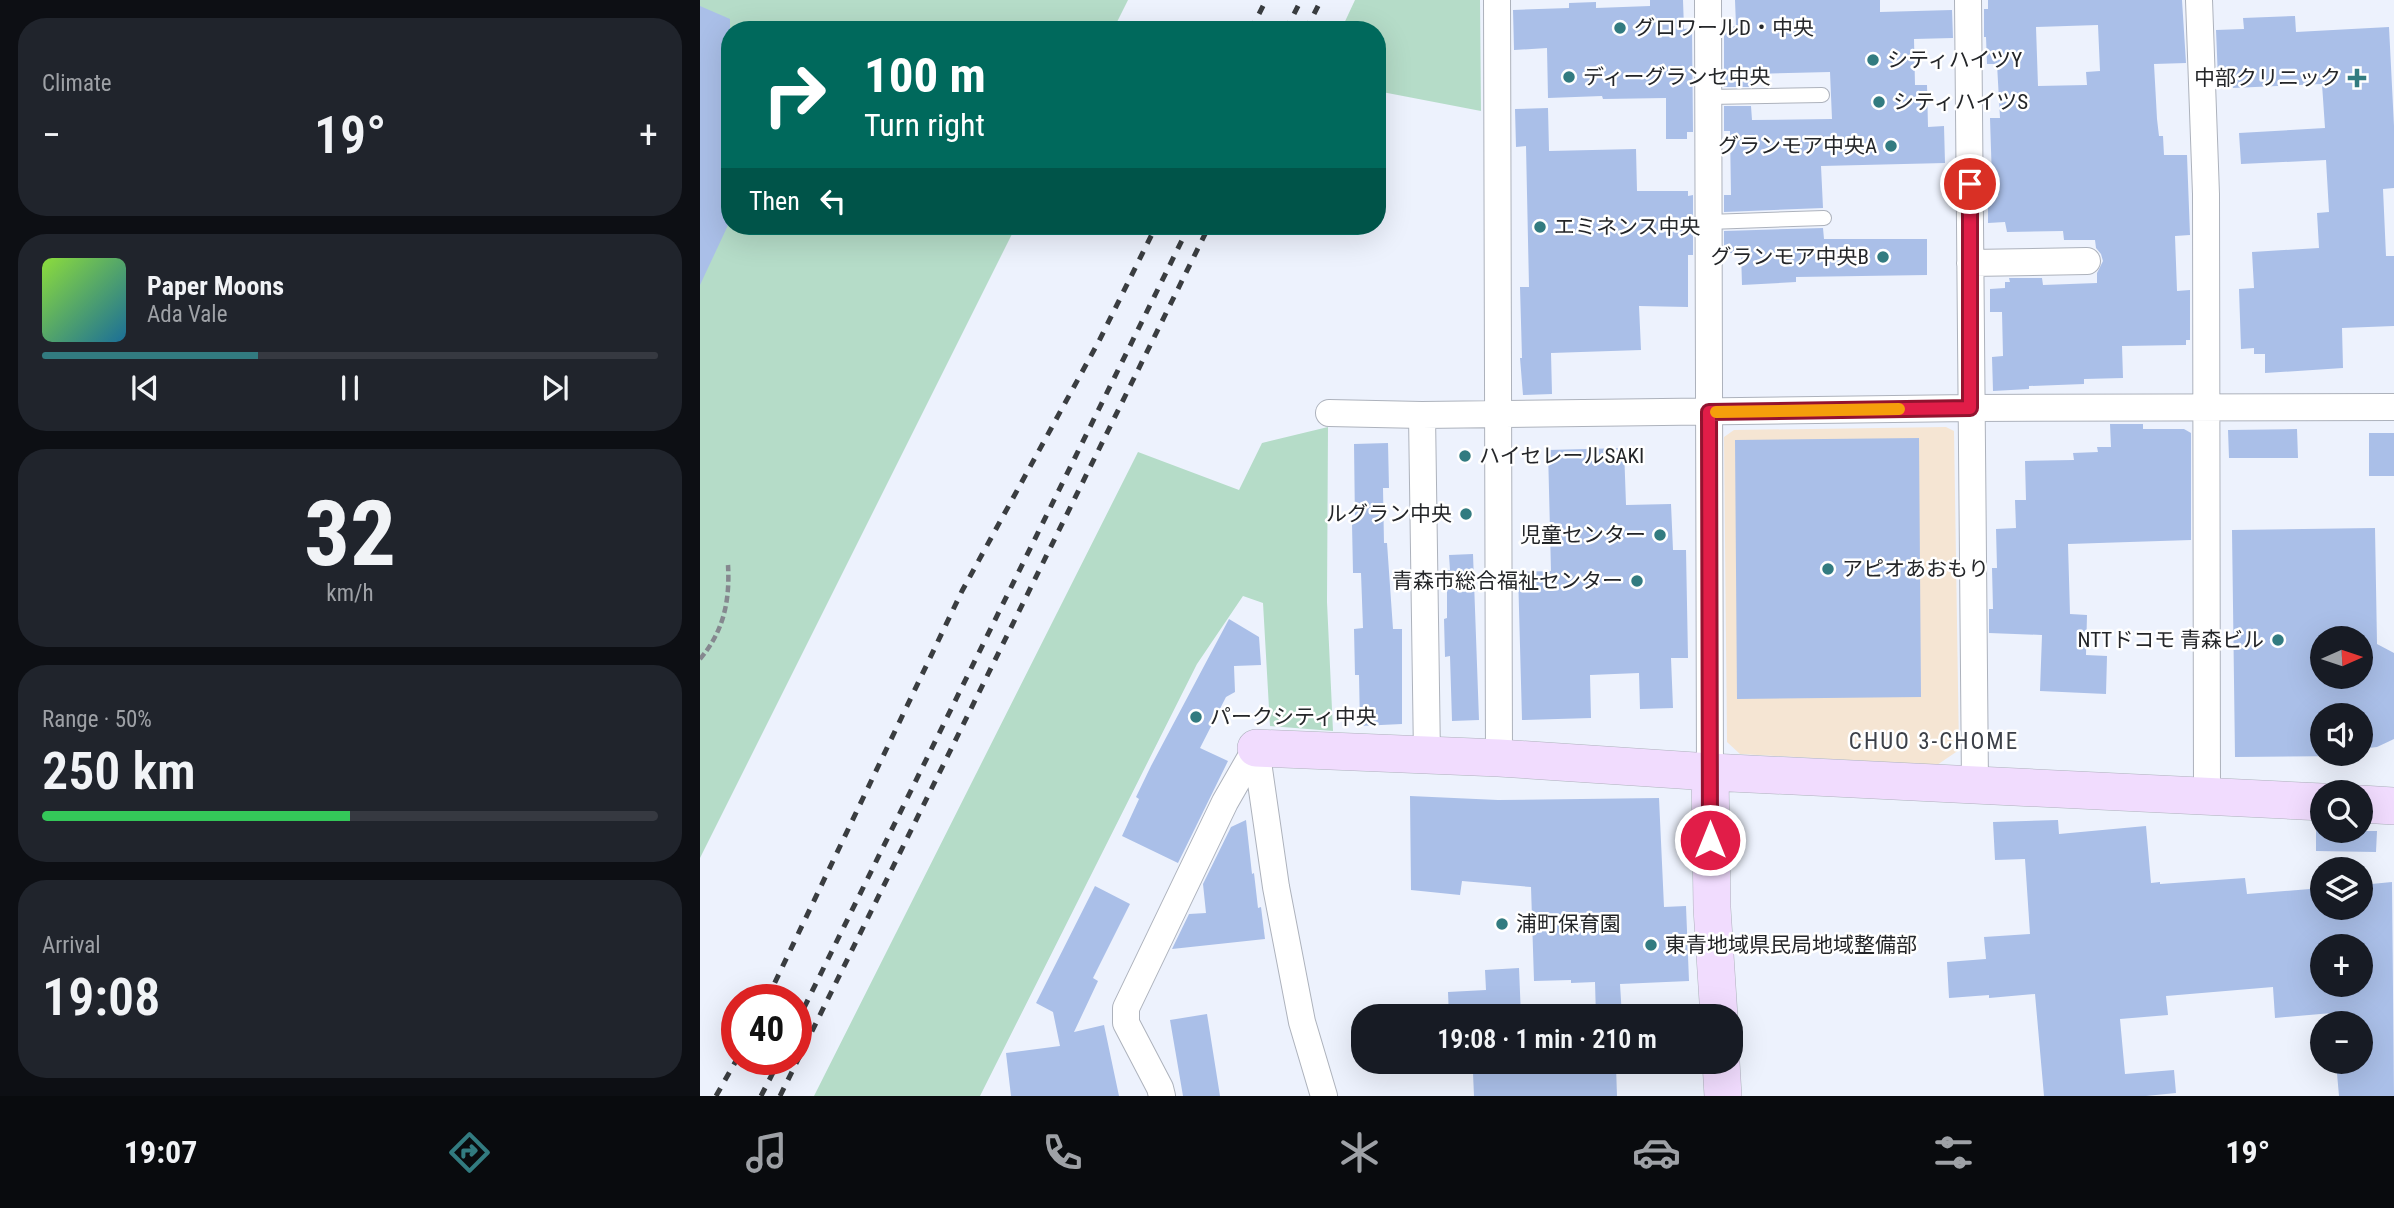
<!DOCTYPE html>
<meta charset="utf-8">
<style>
:root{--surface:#171b24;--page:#20242c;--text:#f1f3f6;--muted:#9ea1a6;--line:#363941;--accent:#327b80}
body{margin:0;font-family:"Roboto Condensed","Noto Sans JP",sans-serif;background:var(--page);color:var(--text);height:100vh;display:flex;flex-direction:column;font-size:26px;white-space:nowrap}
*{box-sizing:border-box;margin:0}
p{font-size:23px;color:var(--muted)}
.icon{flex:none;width:38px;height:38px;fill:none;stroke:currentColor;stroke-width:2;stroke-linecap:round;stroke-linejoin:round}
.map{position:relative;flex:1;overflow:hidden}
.details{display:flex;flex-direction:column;gap:18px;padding:18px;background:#0d0f14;width:700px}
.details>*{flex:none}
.banner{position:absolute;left:21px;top:21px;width:665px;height:214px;border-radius:28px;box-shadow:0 7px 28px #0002;background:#00695c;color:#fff;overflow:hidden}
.needle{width:46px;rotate:87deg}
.fabs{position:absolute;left:1610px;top:626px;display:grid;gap:14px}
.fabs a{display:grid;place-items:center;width:63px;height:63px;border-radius:50%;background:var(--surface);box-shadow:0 7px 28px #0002;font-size:35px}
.speed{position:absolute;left:21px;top:984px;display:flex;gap:14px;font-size:35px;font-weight:700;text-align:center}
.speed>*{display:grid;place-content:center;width:91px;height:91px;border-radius:50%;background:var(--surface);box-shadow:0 7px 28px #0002;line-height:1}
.speed .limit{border:10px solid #d22;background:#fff;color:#111}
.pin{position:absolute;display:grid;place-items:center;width:60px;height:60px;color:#fff;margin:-30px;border:4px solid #fff;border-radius:50%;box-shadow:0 2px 7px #0007}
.me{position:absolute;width:77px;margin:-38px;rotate:0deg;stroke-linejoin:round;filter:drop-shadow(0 0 5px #0008)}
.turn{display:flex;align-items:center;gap:24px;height:147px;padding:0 28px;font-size:32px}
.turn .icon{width:91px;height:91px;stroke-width:2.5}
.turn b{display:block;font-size:49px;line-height:60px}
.then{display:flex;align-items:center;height:66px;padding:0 28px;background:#0003;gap:14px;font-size:26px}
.big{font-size:52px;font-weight:600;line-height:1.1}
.details .tile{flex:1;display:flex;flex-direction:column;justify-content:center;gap:10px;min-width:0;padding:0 24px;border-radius:28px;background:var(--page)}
.details .dial{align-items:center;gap:0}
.dial b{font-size:91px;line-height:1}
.song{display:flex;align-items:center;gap:21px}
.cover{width:84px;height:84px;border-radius:10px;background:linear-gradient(135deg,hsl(90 70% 55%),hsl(200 70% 35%))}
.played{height:7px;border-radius:4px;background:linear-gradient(90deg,var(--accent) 35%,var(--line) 35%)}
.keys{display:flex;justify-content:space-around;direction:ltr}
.heat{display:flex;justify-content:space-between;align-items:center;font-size:38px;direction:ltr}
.charge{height:10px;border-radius:5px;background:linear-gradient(90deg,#34c759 50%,var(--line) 0)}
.trip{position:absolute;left:651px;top:1004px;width:392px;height:70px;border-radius:28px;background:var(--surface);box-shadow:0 7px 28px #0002;font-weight:600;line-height:70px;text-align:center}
.tabs{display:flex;height:112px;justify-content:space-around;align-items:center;background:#090b0e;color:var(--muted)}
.tabs .icon{width:49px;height:49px}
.tabs .current{color:var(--accent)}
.tabs b{font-size:32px;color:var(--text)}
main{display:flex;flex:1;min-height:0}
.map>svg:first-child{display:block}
.commercial{fill:#f5e5d3}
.green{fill:#b5dcc8}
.building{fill:#aabfe8;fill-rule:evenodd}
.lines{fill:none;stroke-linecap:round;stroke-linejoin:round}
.lane-casing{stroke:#adb2bc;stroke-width:16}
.street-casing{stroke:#adb2bc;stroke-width:28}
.secondary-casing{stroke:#adb2bc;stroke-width:38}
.path{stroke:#85888f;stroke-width:4.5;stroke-dasharray:7 3.5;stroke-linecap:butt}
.lane{stroke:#fff;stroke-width:14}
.street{stroke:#fff;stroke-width:26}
.secondary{stroke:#f1dcfe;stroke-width:37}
.rail{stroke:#3a3d40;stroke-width:5;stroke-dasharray:9 9;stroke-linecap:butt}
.route-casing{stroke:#92132f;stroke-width:18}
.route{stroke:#e11d48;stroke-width:12}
.slow{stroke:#f59e0b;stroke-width:12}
.poi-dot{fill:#327b80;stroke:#fff;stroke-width:2.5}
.labels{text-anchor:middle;stroke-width:5;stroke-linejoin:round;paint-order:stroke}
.poi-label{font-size:21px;fill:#242629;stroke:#fff;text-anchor:start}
.neighbourhood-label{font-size:23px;letter-spacing:2px;fill:#3c4048;stroke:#fff}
</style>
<main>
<section class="details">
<div class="tile"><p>Climate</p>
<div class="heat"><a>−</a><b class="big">19°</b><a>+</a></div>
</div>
<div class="tile">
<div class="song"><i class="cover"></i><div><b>Paper Moons</b><p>Ada Vale</p></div></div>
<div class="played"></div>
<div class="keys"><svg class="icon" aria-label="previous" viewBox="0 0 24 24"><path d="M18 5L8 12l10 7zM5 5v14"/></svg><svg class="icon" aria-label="pause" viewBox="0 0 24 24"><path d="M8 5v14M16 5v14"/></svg><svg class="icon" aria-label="next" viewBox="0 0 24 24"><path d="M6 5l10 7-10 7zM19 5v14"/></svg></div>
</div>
<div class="tile dial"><b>32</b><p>km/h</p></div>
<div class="tile"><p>Range · 50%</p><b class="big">250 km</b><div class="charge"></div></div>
<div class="tile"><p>Arrival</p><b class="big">19:08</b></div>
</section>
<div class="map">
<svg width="1694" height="1096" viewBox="0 0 1694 1096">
<rect width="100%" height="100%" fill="#edf2fd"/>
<!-- commercial -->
<path class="commercial" d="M 1246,427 L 1254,431 L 1259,750 L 1237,765 L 1040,754 L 1027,742 L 1024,437 L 1034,430 Z"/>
<!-- green -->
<path class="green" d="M 0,0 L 428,0 L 413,30 L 30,30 L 30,226 L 316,226 L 0,858 Z
M 655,0 L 780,0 L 781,111 L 677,91 L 677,30 L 641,30 Z
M 628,427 L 627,602 L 633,731 L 570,726 L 563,603 L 543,596 L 497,664 L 280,1096 L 114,1096 L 438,452 L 539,490 L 562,443 Z"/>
<!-- building -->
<path class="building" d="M 950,0 L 983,0 L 984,29 L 992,28 L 993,132 L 987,132 L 987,139 L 966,139 L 966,98 L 903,99 L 902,96 L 848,98 L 847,48 L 814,50 L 813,10 L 869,8 L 869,3 L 896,2 L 896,8 L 950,6 Z
M 1035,0 L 1180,0 L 1180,12 L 1252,10 L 1253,38 L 1214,39 L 1215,85 L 1227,85 L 1228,127 L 1244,126 L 1245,163 L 1121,166 L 1123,208 L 1024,212 L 1024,195 L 1031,195 L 1030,131 L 1024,131 L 1024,106 L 1051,106 L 1052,120 L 1132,119 L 1130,72 L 1050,74 L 1051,87 L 1024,87 L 1024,27 L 1036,26 Z
M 1288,0 L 1482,0 L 1486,63 L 1454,64 L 1457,119 L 1459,136 L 1463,136 L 1464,155 L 1487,155 L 1490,235 L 1475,236 L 1477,291 L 1490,290 L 1490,340 L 1486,340 L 1486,345 L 1422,346 L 1423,378 L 1384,379 L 1384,384 L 1329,386 L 1329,389 L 1293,391 L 1292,357 L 1303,356 L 1302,312 L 1290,312 L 1290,289 L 1305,288 L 1305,282 L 1310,282 L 1309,278 L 1342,278 L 1343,285 L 1397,283 L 1397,273 L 1403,261 L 1401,254 L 1396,248 L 1395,240 L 1364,240 L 1363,231 L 1307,232 L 1305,222 L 1288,223 L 1288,181 L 1292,181 L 1290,118 L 1300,118 L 1297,64 L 1287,64 L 1286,37 L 1284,37 L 1284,9 L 1288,9 ZM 1398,25 L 1400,71 L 1386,72 L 1387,85 L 1338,86 L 1336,27 Z
M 0,6 L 30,19 L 30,221 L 0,285 Z
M 1595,16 L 1596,32 L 1689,27 L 1694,126 L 1694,188 L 1683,189 L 1686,256 L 1694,256 L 1694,326 L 1642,328 L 1643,368 L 1565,373 L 1565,354 L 1554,354 L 1554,348 L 1541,349 L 1539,289 L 1554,288 L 1552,252 L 1619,248 L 1617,213 L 1629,212 L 1626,160 L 1541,164 L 1539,133 L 1625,128 L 1622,84 L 1533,88 L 1532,78 L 1518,79 L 1516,30 L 1544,29 L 1543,18 Z
M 848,108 L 849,151 L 936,149 L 937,191 L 988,191 L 988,196 L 993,195 L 993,255 L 988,255 L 988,307 L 939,306 L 941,350 L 851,353 L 852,394 L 823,395 L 820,358 L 822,358 L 820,287 L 829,287 L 826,146 L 816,147 L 815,109 Z
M 1123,228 L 1124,239 L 1227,239 L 1227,275 L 1096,277 L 1096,282 L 1042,285 L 1041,253 L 1024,253 L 1024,231 Z
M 1410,424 L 1443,424 L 1443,429 L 1484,429 L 1491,433 L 1491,540 L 1368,544 L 1370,614 L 1387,615 L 1386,655 L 1407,656 L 1406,694 L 1340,691 L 1342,635 L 1289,633 L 1289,609 L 1293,609 L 1292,568 L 1297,568 L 1296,529 L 1316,528 L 1315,500 L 1326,500 L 1325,461 L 1374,460 L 1373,453 L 1398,452 L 1397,447 L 1411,447 Z
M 1597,429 L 1598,458 L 1529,458 L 1528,430 Z
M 1669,433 L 1694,433 L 1694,476 L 1669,476 Z
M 1219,438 L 1221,697 L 1037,699 L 1035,440 Z
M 688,443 L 689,488 L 683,488 L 684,543 L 687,543 L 693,629 L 702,629 L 702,724 L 660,726 L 659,675 L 655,675 L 654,629 L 663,628 L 661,573 L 653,573 L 652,523 L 655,523 L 654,444 Z
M 924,448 L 926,505 L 971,504 L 973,550 L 986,550 L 988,658 L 971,658 L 973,708 L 940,709 L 939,673 L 890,675 L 891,718 L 822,720 L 818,572 L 851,571 L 848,450 Z
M 1675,528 L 1677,644 L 1694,653 L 1694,739 L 1677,747 L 1661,749 L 1661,716 L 1622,716 L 1622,754 L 1651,754 L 1651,756 L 1535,757 L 1532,530 ZM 1622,639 L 1661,639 L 1661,677 L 1622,677 Z
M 773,554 L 779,720 L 752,721 L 750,656 L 745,657 L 744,619 L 747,618 L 747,570 L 750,570 L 749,555 Z
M 529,619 L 559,637 L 561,665 L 534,666 L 535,692 L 526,697 L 500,748 L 528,761 L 478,863 L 422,836 L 439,799 L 436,797 L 451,766 Z
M 710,796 L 798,800 L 959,798 L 964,907 L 986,906 L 989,981 L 920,984 L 922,1017 L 896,1017 L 895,982 L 871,983 L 871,980 L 834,981 L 831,887 L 762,881 L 760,895 L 711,890 Z
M 546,820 L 552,874 L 554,873 L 558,908 L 561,907 L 565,939 L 472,949 L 489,914 L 506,913 L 503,884 L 531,827 Z
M 1358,820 L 1359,834 L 1446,826 L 1451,883 L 1460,882 L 1460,884 L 1545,878 L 1547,894 L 1622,888 L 1622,908 L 1661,908 L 1661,885 L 1692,882 L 1694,1096 L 1639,1096 L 1636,1062 L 1661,1062 L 1661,1024 L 1633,1024 L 1632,1013 L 1575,1018 L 1573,987 L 1466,996 L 1468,1015 L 1420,1019 L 1425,1074 L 1474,1070 L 1476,1093 L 1446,1096 L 1344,1096 L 1335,994 L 1289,998 L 1289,995 L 1249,998 L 1247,962 L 1286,959 L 1284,937 L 1330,934 L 1325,859 L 1295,860 L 1293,822 ZM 1622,947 L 1661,947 L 1661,985 L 1622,985 Z
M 1616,829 L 1622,831 L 1677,831 L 1676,852 L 1616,851 Z
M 395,886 L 430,904 L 393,978 L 398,981 L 374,1032 L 404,1025 L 419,1096 L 311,1096 L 306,1053 L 360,1046 L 353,1012 L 336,1003 Z
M 819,968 L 821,1017 L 749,1017 L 748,992 L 786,990 L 785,970 Z
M 507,1014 L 520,1096 L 483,1096 L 470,1020 Z
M 916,1066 L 917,1096 L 774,1096 L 773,1073 Z"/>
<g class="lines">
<defs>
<path id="lane" d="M 1008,97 L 1122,95
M 1008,222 L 1124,218"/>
<path id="street" d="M 797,0 L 799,758
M 1008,0 L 1010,772
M 1268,0 L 1275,784
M 1499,0 L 1506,194 L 1507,795
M 1270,263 L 1387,261
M 629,413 L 722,415 L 1270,408 L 1694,407
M 722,415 L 727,756
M 556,748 L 576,887 L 602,1022 L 624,1096
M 462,1096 L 460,1088 L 426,1023 L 426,1008 L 525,802 L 556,748"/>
<path id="secondary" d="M 556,748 L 799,758 L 1010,772 L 1622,802
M 1010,772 L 1012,908 L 1019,1017
M 1661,804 L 1694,806
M 1021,1062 L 1023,1096"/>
</defs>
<!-- lane casing -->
<use href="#lane" class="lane-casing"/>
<!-- street casing -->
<use href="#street" class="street-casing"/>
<!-- secondary casing -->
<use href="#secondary" class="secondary-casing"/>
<!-- path -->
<path class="path" d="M 0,659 C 24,631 30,600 28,565"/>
<!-- lane -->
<use href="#lane" class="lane"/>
<!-- street -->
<use href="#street" class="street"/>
<!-- secondary -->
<use href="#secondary" class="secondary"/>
<!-- rail -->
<path class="rail" d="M 551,30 L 566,0
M 586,30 L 601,0
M 606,30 L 621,0
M 67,999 L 262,591 L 399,341 L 456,226
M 96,1024 L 489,226
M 16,1096 L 37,1059
M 61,1096 L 80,1059
M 80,1096 L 509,226"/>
</g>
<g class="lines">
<defs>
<path id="route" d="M 1010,840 L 1009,412 L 1270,408 L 1270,184"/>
</defs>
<!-- route casing -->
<use href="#route" class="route-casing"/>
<!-- route -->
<use href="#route" class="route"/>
<!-- slow -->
<path class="slow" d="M 1016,412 L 1199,409"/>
</g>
<!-- markers -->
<g class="poi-dot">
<circle cx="920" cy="28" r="7"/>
<circle cx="1173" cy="60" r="7"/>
<circle cx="869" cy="77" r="7"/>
<path d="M1653.5 67.5h7v7h7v7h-7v7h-7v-7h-7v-7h7z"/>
<circle cx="1179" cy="102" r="7"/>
<circle cx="1191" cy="146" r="7"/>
<circle cx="840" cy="227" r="7"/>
<circle cx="1183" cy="257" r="7"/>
<circle cx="765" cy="456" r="7"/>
<circle cx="766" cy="514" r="7"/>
<circle cx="960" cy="535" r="7"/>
<circle cx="1128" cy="569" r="7"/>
<circle cx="937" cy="581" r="7"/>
<circle cx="1578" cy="640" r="7"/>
<circle cx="496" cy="717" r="7"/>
<circle cx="802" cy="924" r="7"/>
<circle cx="951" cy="945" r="7"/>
</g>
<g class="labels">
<!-- poi labels -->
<g class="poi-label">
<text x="934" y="35">グロワールD・中央</text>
<text x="1187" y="67">シティハイツY</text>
<text x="883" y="84">ディーグランセ中央</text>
<text x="1641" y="85" text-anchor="end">中部クリニック</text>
<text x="1193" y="109">シティハイツS</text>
<text x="1177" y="153" text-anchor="end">グランモア中央A</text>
<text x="854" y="234">エミネンス中央</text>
<text x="1169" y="264" text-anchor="end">グランモア中央B</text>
<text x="779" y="463">ハイセレールSAKI</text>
<text x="752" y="521" text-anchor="end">ルグラン中央</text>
<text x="946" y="542" text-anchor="end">児童センター</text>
<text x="1142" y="576">アピオあおもり</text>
<text x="923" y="588" text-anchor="end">青森市総合福祉センター</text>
<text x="1564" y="647" text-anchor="end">NTTドコモ 青森ビル</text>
<text x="510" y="724">パークシティ中央</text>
<text x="816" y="931">浦町保育園</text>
<text x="965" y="952">東青地域県民局地域整備部</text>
</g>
<!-- neighbourhood labels -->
<g class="neighbourhood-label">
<text x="1234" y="749">CHUO 3-CHOME</text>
</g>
</g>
</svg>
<div class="fabs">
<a><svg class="needle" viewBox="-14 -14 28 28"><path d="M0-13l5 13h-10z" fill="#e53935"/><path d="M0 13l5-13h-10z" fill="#9ea1a6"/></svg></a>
<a><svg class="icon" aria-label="sound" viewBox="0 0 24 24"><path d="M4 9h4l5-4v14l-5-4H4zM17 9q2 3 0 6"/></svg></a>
<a><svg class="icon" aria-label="search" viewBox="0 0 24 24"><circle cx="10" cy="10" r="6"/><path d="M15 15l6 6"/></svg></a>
<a><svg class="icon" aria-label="layers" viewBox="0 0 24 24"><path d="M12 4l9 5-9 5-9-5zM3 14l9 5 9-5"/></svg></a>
<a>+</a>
<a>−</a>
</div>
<div class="speed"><div class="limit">40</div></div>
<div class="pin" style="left:1270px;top:184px;background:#d93025"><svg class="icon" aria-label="arrive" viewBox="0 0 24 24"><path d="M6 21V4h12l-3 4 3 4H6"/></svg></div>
<svg class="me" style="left:1010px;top:840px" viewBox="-20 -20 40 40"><circle r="17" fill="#e11d48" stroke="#fff" stroke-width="3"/><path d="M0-11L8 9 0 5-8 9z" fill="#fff"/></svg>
<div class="trip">19:08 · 1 min · 210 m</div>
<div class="banner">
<div class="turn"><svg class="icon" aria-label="right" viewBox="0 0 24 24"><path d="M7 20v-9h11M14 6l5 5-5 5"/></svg><div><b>100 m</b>Turn right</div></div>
<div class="then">Then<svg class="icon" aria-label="left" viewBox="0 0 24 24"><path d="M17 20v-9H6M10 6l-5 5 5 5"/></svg></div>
</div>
</div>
</main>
<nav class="tabs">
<b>19:07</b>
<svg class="icon current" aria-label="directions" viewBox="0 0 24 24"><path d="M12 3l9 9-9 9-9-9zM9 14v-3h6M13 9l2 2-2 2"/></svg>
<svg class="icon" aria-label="music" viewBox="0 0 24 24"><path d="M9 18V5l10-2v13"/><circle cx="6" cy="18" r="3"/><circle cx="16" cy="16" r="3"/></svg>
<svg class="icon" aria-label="phone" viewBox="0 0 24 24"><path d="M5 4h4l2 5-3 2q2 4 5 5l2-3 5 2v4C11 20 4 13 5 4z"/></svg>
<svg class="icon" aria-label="climate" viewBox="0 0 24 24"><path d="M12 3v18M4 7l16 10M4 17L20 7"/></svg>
<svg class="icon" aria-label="car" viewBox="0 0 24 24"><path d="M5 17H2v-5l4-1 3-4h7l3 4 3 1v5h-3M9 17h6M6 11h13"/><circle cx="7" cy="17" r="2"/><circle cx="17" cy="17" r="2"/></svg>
<svg class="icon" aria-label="filters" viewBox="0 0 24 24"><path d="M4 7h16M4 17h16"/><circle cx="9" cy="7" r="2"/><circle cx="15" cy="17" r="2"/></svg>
<b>19°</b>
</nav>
